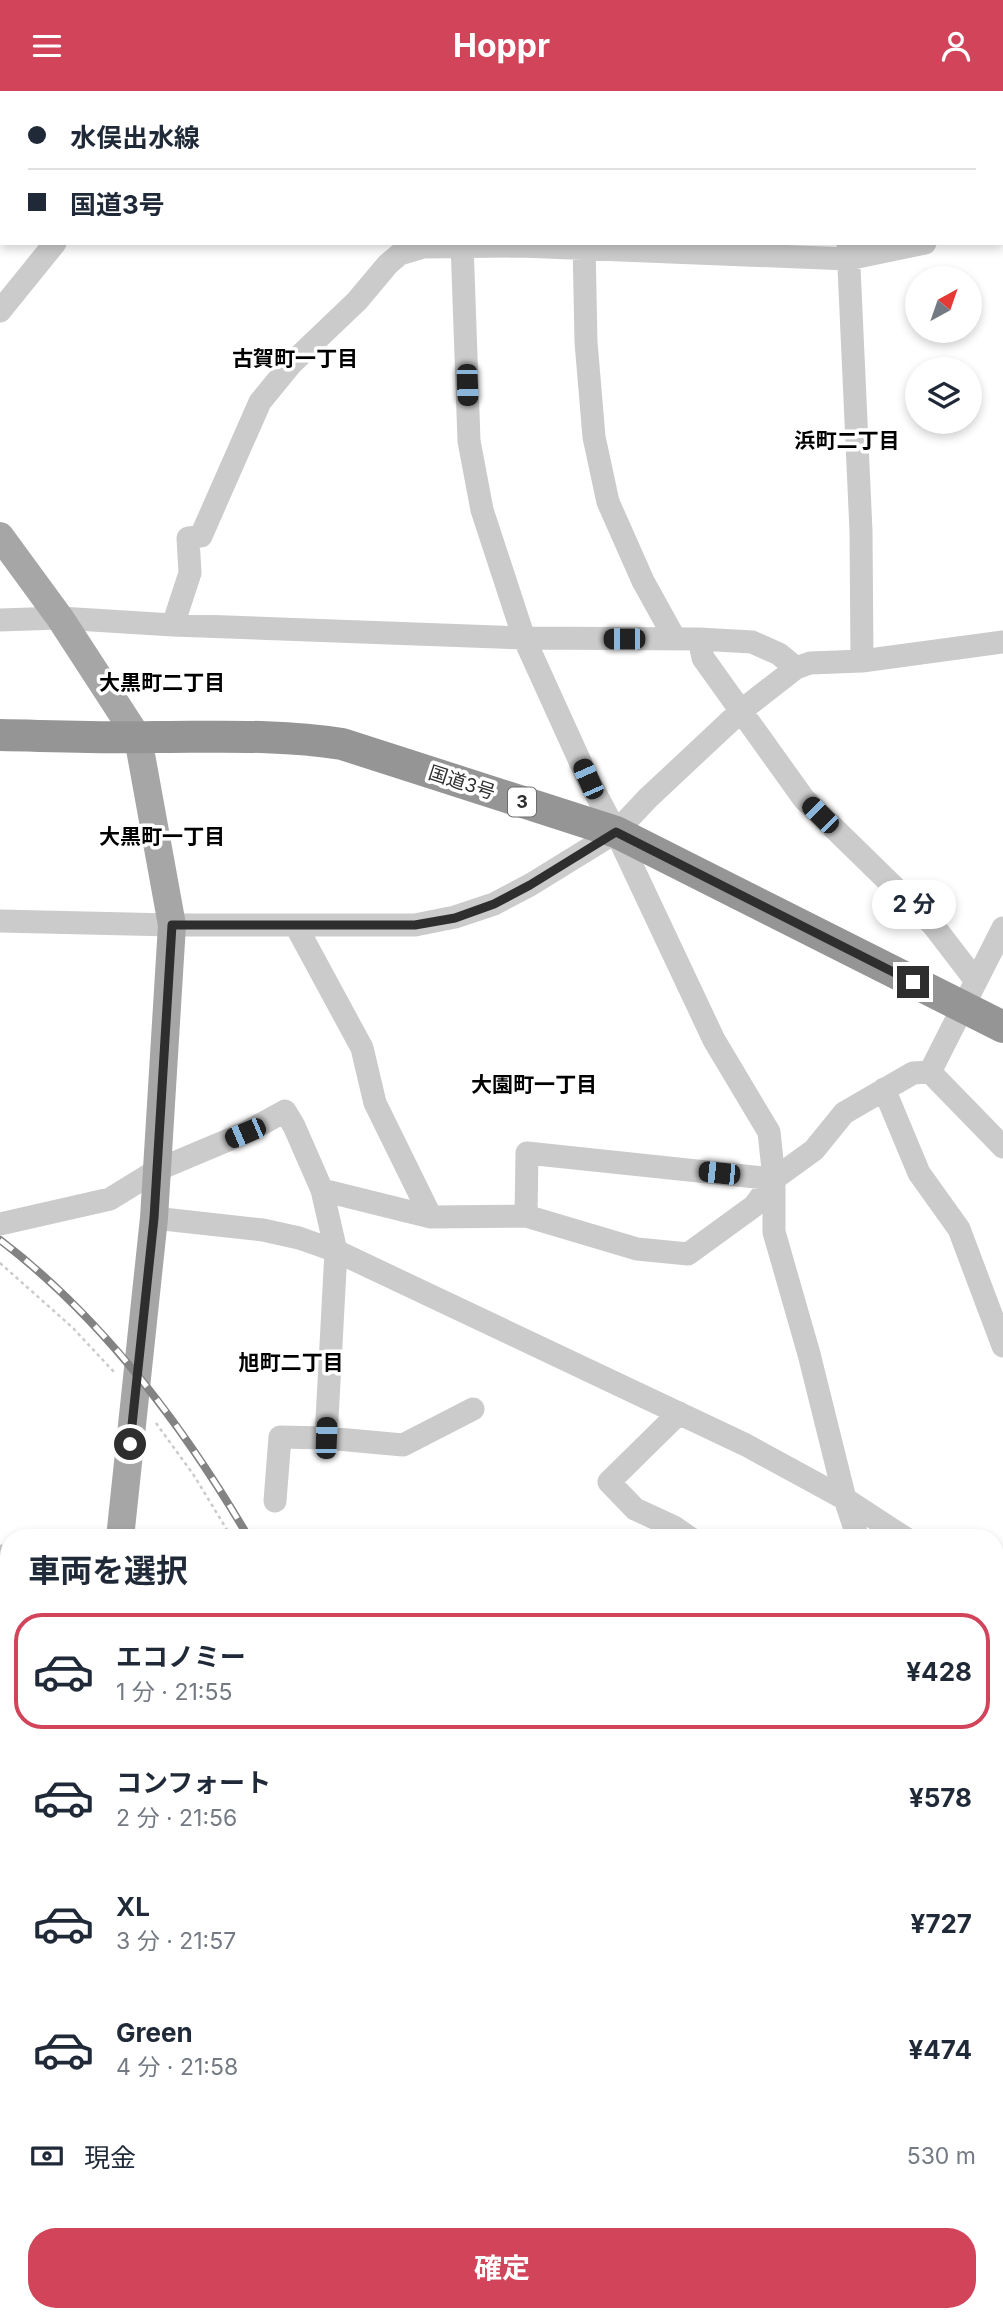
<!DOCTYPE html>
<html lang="ja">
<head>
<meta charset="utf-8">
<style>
  body { margin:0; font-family:Inter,"Noto Sans JP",sans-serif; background:#f2f2f3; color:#1f2937; height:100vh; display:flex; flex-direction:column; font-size:26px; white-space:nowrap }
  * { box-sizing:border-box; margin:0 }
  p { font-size:23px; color:#747a83 }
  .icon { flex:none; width:38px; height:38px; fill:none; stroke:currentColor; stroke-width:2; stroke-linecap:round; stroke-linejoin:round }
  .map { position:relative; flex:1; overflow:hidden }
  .sheet { position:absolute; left:0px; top:1438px; width:1004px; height:793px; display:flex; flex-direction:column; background:#fff; border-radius:28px 28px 0 0; box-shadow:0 4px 10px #0003 }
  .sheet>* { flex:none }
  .banner { position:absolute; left:0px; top:0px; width:1004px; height:154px; box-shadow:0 4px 10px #0003; display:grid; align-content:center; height:154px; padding:0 28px; background:#fff }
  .needle { width:46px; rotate:40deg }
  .tools { position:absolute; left:905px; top:175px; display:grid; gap:14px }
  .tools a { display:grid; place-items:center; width:77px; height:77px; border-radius:50%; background:#fff; box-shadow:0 4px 10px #0003; font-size:35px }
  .end { position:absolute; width:32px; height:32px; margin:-16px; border:9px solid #2e2e2e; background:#fff; box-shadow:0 0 0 4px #fff }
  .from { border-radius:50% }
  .bubble { position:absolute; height:49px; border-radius:24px; background:#fff; box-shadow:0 4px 10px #0003; font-size:23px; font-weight:700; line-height:49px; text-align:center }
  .car { position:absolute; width:21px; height:42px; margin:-21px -10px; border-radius:9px; box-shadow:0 0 5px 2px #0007; background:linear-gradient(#222 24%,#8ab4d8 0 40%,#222 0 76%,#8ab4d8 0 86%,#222 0) }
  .banner b { display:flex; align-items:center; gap:24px; height:66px; font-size:26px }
  .banner b+b { border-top:2px solid #e0e1e3 }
  .banner i { width:18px; height:18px; background:#1f2937 }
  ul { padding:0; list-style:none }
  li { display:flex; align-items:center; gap:21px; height:116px; margin:0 14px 10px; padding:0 14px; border:4px solid transparent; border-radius:28px }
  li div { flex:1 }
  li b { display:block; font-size:26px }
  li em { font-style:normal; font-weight:700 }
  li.on { border-color:#d1445a }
  li>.icon { width:63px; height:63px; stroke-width:1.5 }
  h2 { padding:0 28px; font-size:32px; line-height:84px }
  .pay { display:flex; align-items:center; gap:18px; height:77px; padding:0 28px; font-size:26px }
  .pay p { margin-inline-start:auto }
  .button { display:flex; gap:14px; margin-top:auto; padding:14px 28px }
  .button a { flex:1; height:80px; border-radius:28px; background:#d1445a; color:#fff; font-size:28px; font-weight:700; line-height:80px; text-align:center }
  header { display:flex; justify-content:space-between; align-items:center; height:91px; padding:0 28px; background:#d1445a; color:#fff; font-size:32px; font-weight:700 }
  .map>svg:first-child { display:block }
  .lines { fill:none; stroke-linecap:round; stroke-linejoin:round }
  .river { stroke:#ccdfe8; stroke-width:30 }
  .path { stroke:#cbcbcb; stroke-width:2.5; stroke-dasharray:3.5 3.5; stroke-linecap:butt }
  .minor { stroke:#cbcbcb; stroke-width:23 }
  .major { stroke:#a6a6a6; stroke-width:28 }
  .highway { stroke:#959595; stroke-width:32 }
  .rail-casing { stroke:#838383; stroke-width:8 }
  .rail { stroke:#fff; stroke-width:5; stroke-dasharray:16; stroke-linecap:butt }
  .route { stroke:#2e2e2e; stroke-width:9 }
  .labels { text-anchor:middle; stroke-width:7; stroke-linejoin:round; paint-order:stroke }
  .shield { fill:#fff; stroke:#6d6d6d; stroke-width:2 }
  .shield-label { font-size:18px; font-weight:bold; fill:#2e2e2e }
  .street-label { font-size:19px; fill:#2e2e2e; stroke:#fff }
  .neighbourhood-label { font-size:21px; font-weight:bold; fill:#000; stroke:#fff }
</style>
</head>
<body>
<header><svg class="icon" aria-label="menu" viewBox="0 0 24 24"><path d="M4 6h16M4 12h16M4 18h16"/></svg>Hoppr<svg class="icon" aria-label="person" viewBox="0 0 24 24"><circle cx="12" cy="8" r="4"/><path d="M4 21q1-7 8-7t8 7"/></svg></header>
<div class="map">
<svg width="1003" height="2231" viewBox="0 0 1003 2231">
  <rect width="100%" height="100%" fill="#fff"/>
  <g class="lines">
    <path class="river" d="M996 2162 1003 2159
      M833 2231 850 2222"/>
    <path class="path" d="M0 1172 73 1237 114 1281
      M156 1332 193 1383 232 1447"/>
    <path class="minor" d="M143 0 144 2
      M838 0V2
      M338 2 340 0
      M454 2V0
      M540 2V0
      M609 2V0
      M682 2 782 0
      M462 152 469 350 482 419 524 547 588 688 616 741 714 949 769 1041 774 1088V1141L809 1263 845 1408 858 1447
      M584 152 586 251 594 346 608 411 643 490 675 548
      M848 154 861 440 862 570
      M0 220 55 152
      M0 529 60 527 173 534 524 547 699 548 752 551 779 563 796 577
      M173 534 190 482 188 447 201 445 260 311 291 273 357 210 388 173 400 163 423 156 521 155 848 168 925 152
      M699 548 703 567 804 708 933 834 976 890
      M0 830 172 834H415L455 826 494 813 530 794 616 741 648 707 742 619 796 577 810 572 862 570 1003 551
      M296 835 362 957 375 1012 431 1126
      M930 981 1003 837
      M884 998 919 1082 959 1138 1003 1255
      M526 1125 637 1158 688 1163 754 1115 774 1088 814 1059 844 1022 913 982 930 981 1003 1056
      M154 1127 263 1139 299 1147 336 1160 746 1354 845 1408 905 1447
      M0 1133 110 1108 157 1079 245 1042 285 1020 294 1035 322 1099
      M679 1322 609 1391 635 1418 674 1436 690 1447
      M326 1347 403 1354 473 1318
      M275 1410 280 1346 326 1347 336 1160 322 1099 431 1126 526 1125 527 1062 774 1088
      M0 1465 9 1480
      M996 1505 1003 1510
      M0 1654 9 1655
      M996 1805 1003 1797
      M996 2067 1003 2061
      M201 2231 205 2222
      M669 2231 687 2222"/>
    <path class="major" d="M0 445 60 527 138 647 172 834 154 1127 120 1447
      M32 2231 34 2222"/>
    <path class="highway" d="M0 644C52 645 103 647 155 646 218 646 280 643 342 653L616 741 1003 936"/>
    <defs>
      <path id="rail" d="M0 1149C104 1228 184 1336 249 1447
        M685 2222 690 2231"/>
    </defs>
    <use href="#rail" class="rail-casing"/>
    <use href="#rail" class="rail"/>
  </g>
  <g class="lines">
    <path class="route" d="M130 1353 154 1127 172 834H415L455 827 494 813 530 794 616 741 913 891"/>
  </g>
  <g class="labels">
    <rect class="shield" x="508" y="696.5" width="28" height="29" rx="5"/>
    <g class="shield-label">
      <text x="522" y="717">3</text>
    </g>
    <g class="street-label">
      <text transform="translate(462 691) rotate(18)" y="7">国道3号</text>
    </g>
    <g class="neighbourhood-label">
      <text x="295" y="275">古賀町一丁目</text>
      <text x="847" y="357">浜町二丁目</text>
      <text x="162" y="599">大黒町二丁目</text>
      <text x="162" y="753">大黒町一丁目</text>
      <text x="534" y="1001">大園町一丁目</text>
      <text x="291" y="1279">旭町二丁目</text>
    </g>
  </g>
</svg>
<div class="tools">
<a><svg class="needle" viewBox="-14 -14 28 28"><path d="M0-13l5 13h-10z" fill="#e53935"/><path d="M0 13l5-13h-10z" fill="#747a83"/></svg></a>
<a><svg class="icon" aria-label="layers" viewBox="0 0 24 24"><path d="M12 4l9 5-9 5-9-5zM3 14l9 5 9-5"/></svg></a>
</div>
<i class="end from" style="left:130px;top:1353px"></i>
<i class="end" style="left:913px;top:891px"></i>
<div class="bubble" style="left:872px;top:789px;width:84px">2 分</div>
<i class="car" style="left:467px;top:294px;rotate:178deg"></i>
<i class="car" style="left:624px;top:548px;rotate:270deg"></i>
<i class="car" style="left:588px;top:688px;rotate:336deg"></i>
<i class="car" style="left:820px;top:724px;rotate:315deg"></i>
<i class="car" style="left:245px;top:1042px;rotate:247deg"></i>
<i class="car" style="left:719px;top:1082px;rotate:276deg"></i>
<i class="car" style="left:326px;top:1347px;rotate:2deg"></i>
<div class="banner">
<b><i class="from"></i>水俣出水線</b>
<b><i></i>国道3号</b>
</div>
<section class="sheet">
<h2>車両を選択</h2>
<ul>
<li class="on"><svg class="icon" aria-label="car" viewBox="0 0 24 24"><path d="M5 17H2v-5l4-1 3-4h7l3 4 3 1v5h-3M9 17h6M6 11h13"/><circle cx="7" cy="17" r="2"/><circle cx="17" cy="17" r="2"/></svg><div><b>エコノミー</b><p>1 分 · 21:55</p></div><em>¥428</em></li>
<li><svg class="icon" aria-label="car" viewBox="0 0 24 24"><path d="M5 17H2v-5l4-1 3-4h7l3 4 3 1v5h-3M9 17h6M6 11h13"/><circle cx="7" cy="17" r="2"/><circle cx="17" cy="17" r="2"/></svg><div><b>コンフォート</b><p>2 分 · 21:56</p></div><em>¥578</em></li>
<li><svg class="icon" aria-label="car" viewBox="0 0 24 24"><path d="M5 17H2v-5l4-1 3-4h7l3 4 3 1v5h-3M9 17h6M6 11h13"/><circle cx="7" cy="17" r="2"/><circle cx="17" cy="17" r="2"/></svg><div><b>XL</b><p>3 分 · 21:57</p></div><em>¥727</em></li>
<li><svg class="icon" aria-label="car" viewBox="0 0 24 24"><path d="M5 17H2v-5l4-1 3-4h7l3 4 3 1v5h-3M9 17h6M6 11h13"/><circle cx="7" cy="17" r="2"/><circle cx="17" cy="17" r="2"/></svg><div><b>Green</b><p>4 分 · 21:58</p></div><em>¥474</em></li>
</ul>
<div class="pay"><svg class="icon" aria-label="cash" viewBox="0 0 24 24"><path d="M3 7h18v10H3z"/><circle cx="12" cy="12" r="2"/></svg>現金<p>530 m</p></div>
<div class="button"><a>確定</a></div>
</section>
</div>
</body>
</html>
